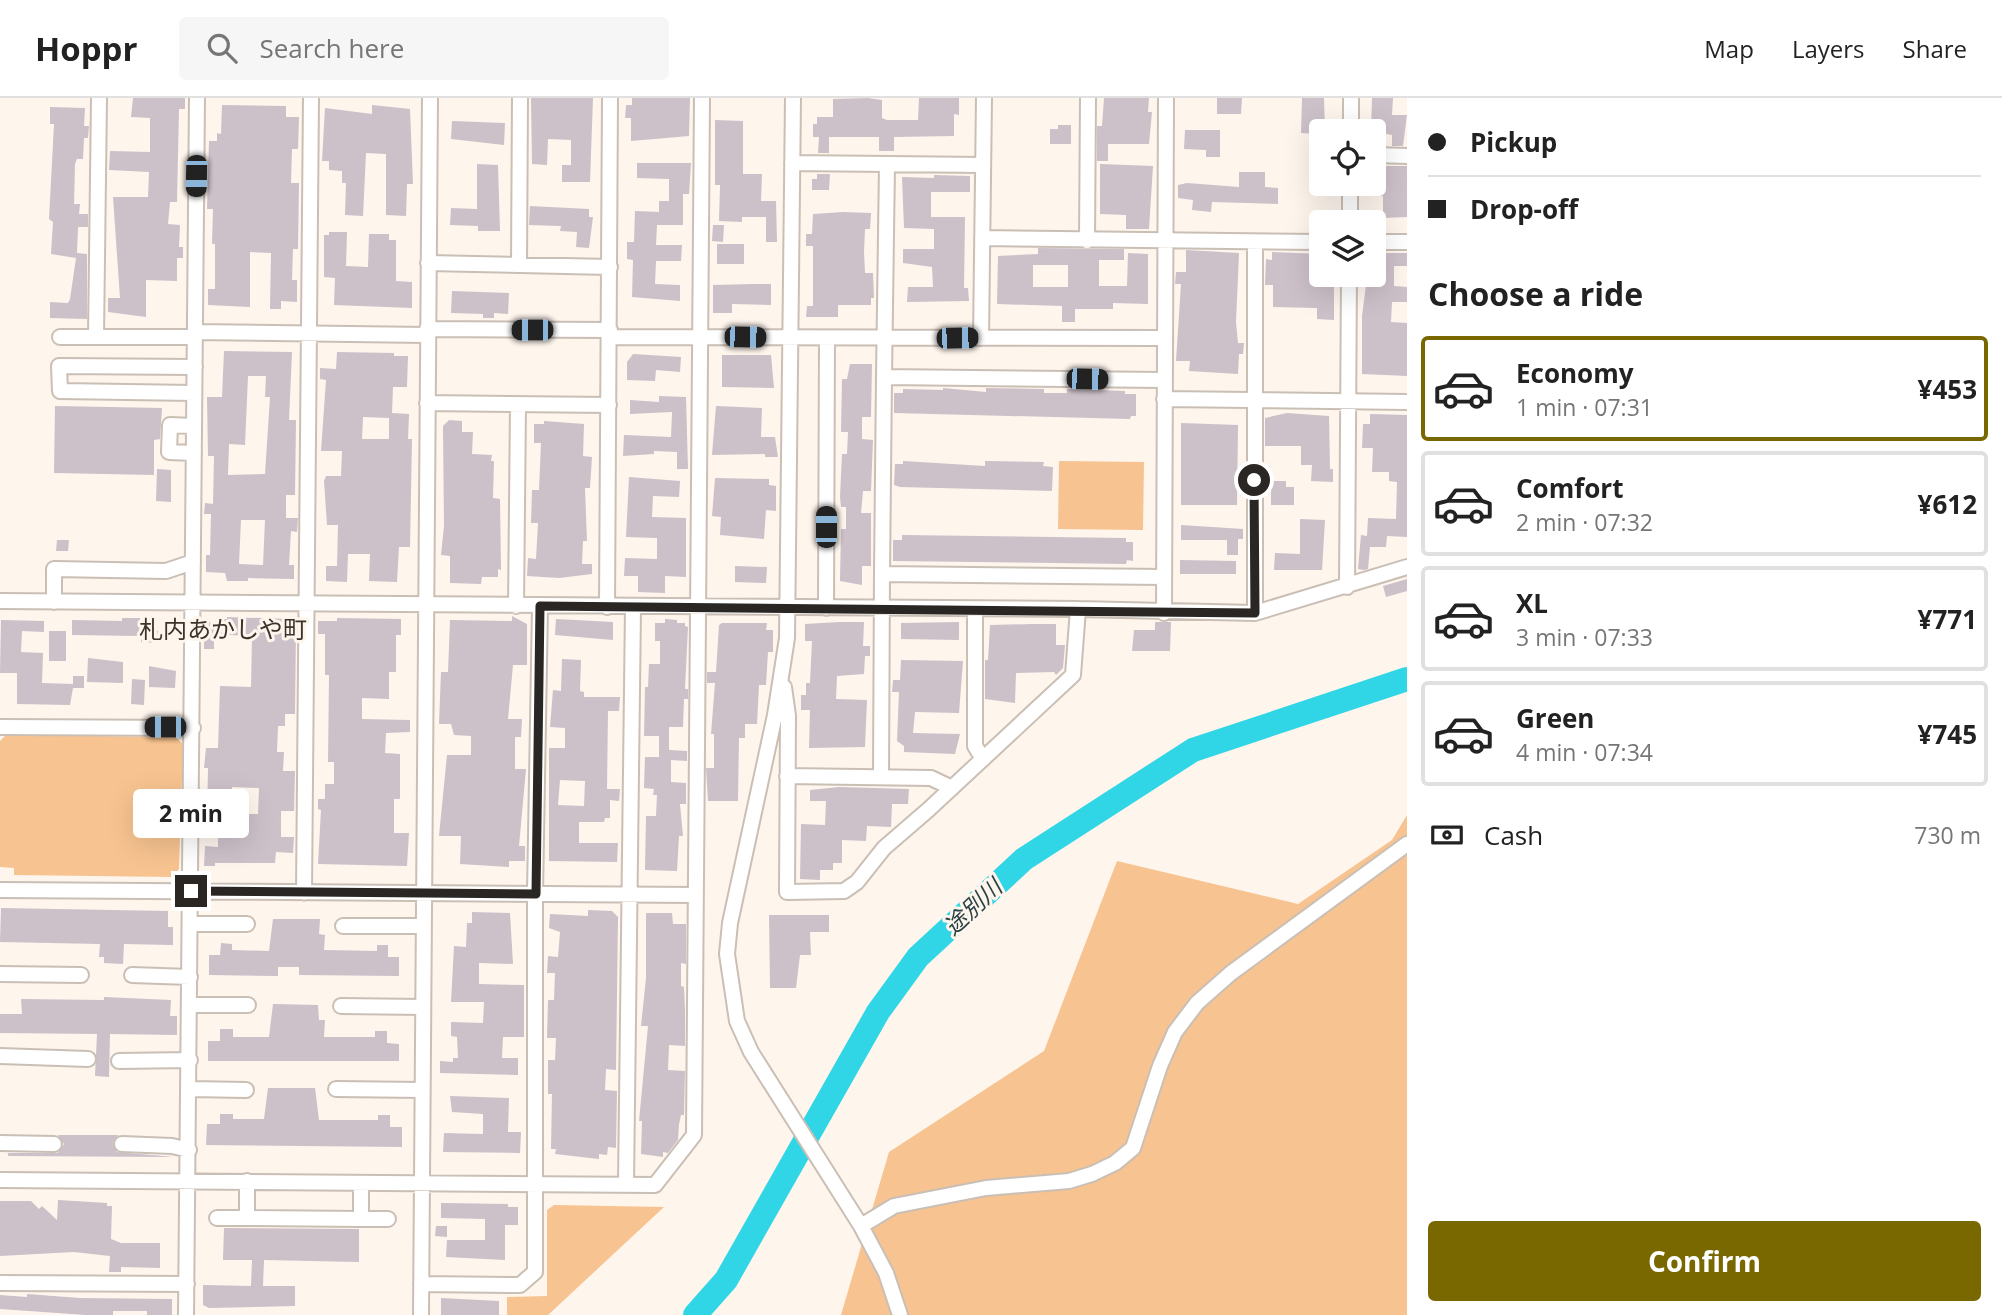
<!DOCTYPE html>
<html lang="en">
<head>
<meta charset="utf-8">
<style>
  body { margin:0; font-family:"Open Sans","Noto Sans JP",sans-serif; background:#f6f6f6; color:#222; height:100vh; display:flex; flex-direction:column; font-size:26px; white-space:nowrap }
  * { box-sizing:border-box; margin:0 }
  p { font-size:23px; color:#767676 }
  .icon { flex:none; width:38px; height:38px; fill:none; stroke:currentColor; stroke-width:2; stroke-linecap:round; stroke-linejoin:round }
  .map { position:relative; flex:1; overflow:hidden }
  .panel { display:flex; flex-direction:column; background:#fff; width:595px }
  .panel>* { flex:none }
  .guide { display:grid; align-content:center; height:154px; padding:0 21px; background:#fff }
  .tools { position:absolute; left:1309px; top:21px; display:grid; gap:14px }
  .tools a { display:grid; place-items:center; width:77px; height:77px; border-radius:7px; background:#fff; box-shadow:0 7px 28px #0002; font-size:35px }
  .end { position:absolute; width:32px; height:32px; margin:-16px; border:9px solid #2a2623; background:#fff; box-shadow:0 0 0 4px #fff }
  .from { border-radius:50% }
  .bubble { position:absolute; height:49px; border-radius:7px; background:#fff; box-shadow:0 7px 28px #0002; font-size:23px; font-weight:700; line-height:49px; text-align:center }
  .car { position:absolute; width:21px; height:42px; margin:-21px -10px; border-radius:9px; box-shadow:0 0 5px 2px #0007; background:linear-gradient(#222 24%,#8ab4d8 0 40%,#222 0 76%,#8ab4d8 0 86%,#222 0) }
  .guide b { display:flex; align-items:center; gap:24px; height:66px; font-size:26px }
  .guide b+b { border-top:2px solid #e0e0e0 }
  .guide i { width:18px; height:18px; background:#222 }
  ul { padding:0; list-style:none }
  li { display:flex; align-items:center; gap:21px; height:105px; margin:0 14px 10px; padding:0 7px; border:4px solid #e0e0e0; border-radius:7px }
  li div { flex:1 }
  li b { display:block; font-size:26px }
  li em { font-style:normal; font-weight:700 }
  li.active { border-color:#796800 }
  li>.icon { width:63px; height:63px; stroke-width:1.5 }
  h2 { padding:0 21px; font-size:32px; line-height:84px }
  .pay { display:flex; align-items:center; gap:18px; height:77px; padding:0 21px; font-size:26px }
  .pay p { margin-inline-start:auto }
  .action { display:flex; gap:14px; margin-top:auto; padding:14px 21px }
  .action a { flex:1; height:80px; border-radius:7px; background:#796800; color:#fff; font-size:28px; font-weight:700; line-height:80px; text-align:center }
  header { display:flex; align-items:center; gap:42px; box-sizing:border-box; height:98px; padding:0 35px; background:#fff; border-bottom:2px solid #e0e0e0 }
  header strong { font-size:33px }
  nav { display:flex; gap:38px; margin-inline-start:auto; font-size:24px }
  .search { width:490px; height:63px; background:#f6f6f6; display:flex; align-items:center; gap:18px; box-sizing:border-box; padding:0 24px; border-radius:7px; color:#767676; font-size:26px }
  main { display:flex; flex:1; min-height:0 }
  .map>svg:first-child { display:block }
  .green { fill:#f7c390 }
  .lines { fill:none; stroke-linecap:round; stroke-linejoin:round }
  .river { stroke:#31d6e6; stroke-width:24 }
  .building { fill:#ccc0c9; fill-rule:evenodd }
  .minor-casing { stroke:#cabfb5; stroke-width:18 }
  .minor { stroke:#fff; stroke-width:14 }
  .route { stroke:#2a2623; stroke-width:9 }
  .labels { text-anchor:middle; stroke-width:6; stroke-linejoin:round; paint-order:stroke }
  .water-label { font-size:23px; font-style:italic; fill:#284245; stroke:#fef5ed }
  .quarter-label { font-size:24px; fill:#3c342c; stroke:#fef5ed }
</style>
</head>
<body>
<header>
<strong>Hoppr</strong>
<div class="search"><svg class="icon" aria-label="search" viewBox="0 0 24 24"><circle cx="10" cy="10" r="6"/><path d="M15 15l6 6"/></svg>Search here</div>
<nav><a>Map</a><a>Layers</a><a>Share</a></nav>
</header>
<main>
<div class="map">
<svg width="1407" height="1217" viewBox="0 0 1407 1217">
  <rect width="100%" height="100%" fill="#fef5ed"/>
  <path class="green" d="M1059 363 1144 364 1143 432 1058 431Z
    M6 637 175 639 183 646 179 771 173 779 14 777V770L0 769V643Z
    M1407 717V1217H841L889 1054 1044 953 1117 763 1298 806 1392 742Z
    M554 1107 664 1109 548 1217H507V1199L547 1198V1112Z"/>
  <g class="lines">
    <path class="river" d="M695 1217 726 1182 878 914 918 859 1024 761 1193 652 1407 581"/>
  </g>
  <path class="building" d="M133 0H185V11H179L177 104H170L168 126 180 127 179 149H183V160H177V183L146 182V219L108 214V200H120L113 99H148L149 74 109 72 110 53 150 54V20L131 19Z
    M531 0H593L590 84H562V67H571V42L548 41 547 67 532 66Z
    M632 0H690L689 38 631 43V20H625L626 7H632Z
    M868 0 882 2V20L887 22H918L919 0H959V17L954 16V38L894 39V53H879V39H829V55H818L819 39H813V26H817V19H833V1Z
    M1104 0H1149L1148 14H1152L1149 46H1108V63H1097V28H1102Z
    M1217 0H1242L1241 16H1217Z
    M1302 0H1324L1325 33 1321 36 1301 35Z
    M1372 0H1393L1392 17H1407L1403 48H1392V37L1371 33Z
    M222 7 286 8V19H299L298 51H292L291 85H299L298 151H293L292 182H297V204L281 203V211H270L271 155 250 154V209L208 207V191H215V146H212L213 111H207L209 43H217V35L221 36Z
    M372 7 410 11 413 86H407L406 118 386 117V56L366 55 363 118 345 117 346 85H342V73L329 72V63H322L325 10 372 16Z
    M50 9 85 10 84 28H89L88 40H84L83 61H77L75 66 74 106H80L79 116H88V129H78L77 155 87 156V221L50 220V204L68 205 70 201 76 160 51 156 53 124 49 121 54 26H50Z
    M715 22 743 23V76H762L761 103H776L777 144H766V119H742V124L719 123 720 87H715Z
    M452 23 505 25 504 47 451 41Z
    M1058 27H1071V46H1050V31H1058Z
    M1185 32H1220V59H1206V52L1184 51Z
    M637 65H691L689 96H683V127H657L656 147H682L681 163H656L655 186 680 187V203L632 199 633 162 627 161V144H634L635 113 659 114V103H669V81L637 80Z
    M477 66 498 67 500 133H478V128L450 127 451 110 477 111Z
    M1100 66 1153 68 1149 131H1126V117L1100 116Z
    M1374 68H1407V119L1383 120V98H1374Z
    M1239 74H1265V89L1278 90V106L1212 104 1211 114 1192 112 1193 102 1178 100V87L1187 85 1239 89Z
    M817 76H830L829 92H812V81H817Z
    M934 77 970 78V94H931V119H965L964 190H968L969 203 907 204 908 189H933L932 169 903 165V151H934V131L904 130 902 79 934 80Z
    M530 108 589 111V119H593L589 150 576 149 577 134 560 133 561 128 529 127Z
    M843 114 871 115 870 131H865L864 154 865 175H873L874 200H871V207H838V219H806L807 208H813V148H806V136H812L813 116Z
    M713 127H724L723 144 712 143Z
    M329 134H347L346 168 368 169 369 136H389V142H396V183L412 184V210L334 207 335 180 324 179V137H329Z
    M717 146H744V166H717Z
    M1038 150 1124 151V162H1099V188H1127L1128 155 1148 156V206L1113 205V211H1075V224H1062V208L997 206 998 158 1038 156ZM1033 167H1068V189H1033Z
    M1186 152 1239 155 1236 224 1238 245H1244L1243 256H1239L1238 276 1189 273 1190 263H1176L1181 186H1175L1176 174H1186Z
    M1272 154 1321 156V181H1334V222L1317 221V210L1273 209V187H1265L1266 161 1272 162Z
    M1374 155H1407V168H1394V188L1407 189V204H1392L1391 224 1407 225V278L1362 276V218L1366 187H1362L1363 177H1374Z
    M752 186H771V207L732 206V215H713V187Z
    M452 193 509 195 508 216 494 215V220H483V216L451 215Z
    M224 253 292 254 289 322H296L295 397H286V420H298L297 434 291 433 289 467H294V481L248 480V483H227L225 475 206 474V457H210L211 416H204L205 405 213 406 214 358H208L207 299H222ZM248 278H266L265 299H270L265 376 228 377 229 346 245 347ZM241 422H265L263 467 239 466Z
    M337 254 394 255V258H408L407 289H393L392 315 409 316 408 341H412L410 449H399L397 484 369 483 370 456H348L347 484 326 483V468H337L338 427H327L324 383 326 378H341L342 353H321L326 282 320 281V270L336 271ZM363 319 389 320V341H362Z
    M633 256 681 259 680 274 656 272 655 283 627 282V264Z
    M722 257H771L774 290 722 289Z
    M850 266H872L871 319H862V341L873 342 871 393H863L861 415H871V468H862V487L840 483 841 431H846V409H841L840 399 842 356H847L848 334H841L842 281H847Z
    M943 290 986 294V290L1044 291V295H1067V291L1125 293V296H1136V318H1131L1130 321 894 315V295H903V291L943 292Z
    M659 298 686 299 688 371H677V354L654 353V356L623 358 624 337 671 339 672 314 630 316V302L659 304Z
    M55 308 162 310 160 341 154 342V377L54 375Z
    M716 308 762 310 761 339H775L778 359H765V356L712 357Z
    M1287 315 1329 318 1330 371H1333V384L1311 383 1312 367H1301V348H1265V320Z
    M1370 316 1407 317V439L1387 438 1386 449H1370L1368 471 1364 472 1358 471 1361 437 1367 438 1368 420 1396 421 1397 384 1389 383V374H1372L1373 350H1362L1363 326H1370Z
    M449 322 462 323V334H473L472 356 492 357 491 363H494L493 400 500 401 501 472 498 471V479H482L481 486 450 485V458L441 457 444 428 443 328Z
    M544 323 584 326 583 358 592 359 590 390H585L587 443H583L582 466H592V476L559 480 527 478 528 460 536 461 538 425H531L532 392H539L541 345H534V326H544Z
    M1181 325 1238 327 1237 407H1181Z
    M903 363 985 368V363L1044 364 1043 368 1053 369 1052 393 900 389 894 387 895 366H903Z
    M157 371 171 372V404L156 403Z
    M629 379 680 383 679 399 653 398 652 419 686 420V479L665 478V495L638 494V478H624L625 460 657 461V440L626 439Z
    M715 380 769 381V387L776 388V413L766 412 764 441 720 437 721 419 712 418Z
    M1271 383H1286V389H1294V407H1271Z
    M1300 421 1325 422 1322 472H1274L1275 455 1300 456Z
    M1181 427 1243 431V441H1238V457H1227V442H1181Z
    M902 437 1126 440V444H1133V463L1127 462 1126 466 893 463V442H902Z
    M57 442H69L68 453H56Z
    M1180 462 1236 463V476H1180Z
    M735 468 767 469 766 485 735 484Z
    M1407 481V493L1386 499 1383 488Z
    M512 518 527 526V567H513L508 621H522L521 639H515V671H526L519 748H525V763H509V769L460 766 461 738H439L447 657H471V638L454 637 451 626H439L441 574H448L450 522 512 523Z
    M227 519 291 521 296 528 295 616H285V628H278L277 654H284L283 673H295L294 713H281V739H294L293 755 276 754 275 765H215V768H204L205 748 218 749V720L207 719 208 670H204L206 650H218L220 588 251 589 252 538 205 536 206 524H217V521H227ZM232 689 259 690 258 716H231Z
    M122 520H140L139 538 72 537V522L122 523Z
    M337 520 401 521V537H396V574H389V601L362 600V621L410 622V634L386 635 385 655 400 656V701H394V735H409L407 768 318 766 321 712 318 711V701H325V686H334V664H328L329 577H325V536H318V523H337Z
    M556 521 613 524V542L555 537Z
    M665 521 677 522V525H685V528L688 529 685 591H688V601H684L683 629H669V652L687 653V663L671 662V684L686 685V706H680L683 738H679L677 773 645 772 646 718H656L657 697H653L654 691 644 690 645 659H659V638H644L645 589H648L649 566H660V543H655V525H665Z
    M1 522 44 523V534L22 533 21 554 43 555 42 585 73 586V578H84V590H73L70 607 17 606V575H0Z
    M840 524H864L863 548H870V558H865L864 576 837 578 836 601 867 602 865 649 809 650 810 612H801V597H806V585H810L812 543H805V526Z
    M959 524V542L901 541V525Z
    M1155 524H1171L1170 553H1132L1134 532H1155Z
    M722 525H767L766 532H773V554H768L766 587H759L757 626H745V640H739L738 703H708L706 670H714V636H711L715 585H707V574H716L719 527Z
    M1032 526H1056V547H1065L1063 570 1056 577 1054 574 1016 575 1015 605 985 601V562H988L990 527Z
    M142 532 158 533 157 545 141 544Z
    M49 533H66V563H49Z
    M204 537H214V551H204Z
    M88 560 123 564V585L87 584Z
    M562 561 581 562 580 593 584 594V599H620L619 613H608L607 691H620L619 703 610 702V720H605L604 724H579V745H618L617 764 549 763V650H565V630L550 629 553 592 561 593ZM560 682 585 683 584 708 558 707Z
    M901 562 963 563 959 615 915 614 913 635 960 636 955 656 904 654V648L897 643 899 594H892L893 582H900Z
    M149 568 176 573 175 590 149 589Z
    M132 581 145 582 144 607 131 606Z
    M839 689 909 691 908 706H892L891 729 867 728 866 743 842 742V765H833V772H820V782L800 781 801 726 825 727 826 703H810V692Z
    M1 810 168 813V829H173V847L124 846 123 866 104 865V859H99L100 846 0 844Z
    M588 812 612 813 618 819 616 972 606 971 605 992 617 993 616 1050 608 1049 607 1057 599 1056V1061L555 1056 556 1051H551L552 996H548V962H555L556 940H547L548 902H554L555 875H547L548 858 558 859 560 834 549 830 550 816 588 818Z
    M472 814 510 815 513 866 479 865V886L524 887V939H503L502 960H518V977L440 975V963L453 964V960H458L457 939 451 938V924L483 925 484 904H451L454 848 466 849 467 825H472Z
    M646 815H672L673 826H686V866L681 865V888L684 889 685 912V948L669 947 668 972 685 973 684 1017H681L679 1026 678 1042 668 1055 663 1054V1059L641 1056 642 1023H639L648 928H641L646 880Z
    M769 817H829V834H810L811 857H800L796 890H770Z
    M273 821H320L319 836 325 837 324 852 377 853V847H388V859H399V878L299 877V869H278V878L209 877V857H220L221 845 232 846V852L269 853Z
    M104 899 171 902 170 918H177V937L110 936 109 979 95 978 97 936 0 935V916H22L21 901 104 902Z
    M273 906 318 907 319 922H325L324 939H375V933H387V945L399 946V963H208V943H220V931H233V939H269Z
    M268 990H315L319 1022H378V1017H390V1029H402V1049L206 1047 207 1026H220V1016H233V1021H264Z
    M450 998 509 1000 508 1034H521L520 1055 443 1054 444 1035 483 1036V1016L452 1014Z
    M58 1037H118L113 1045 117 1054 174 1059 8 1058V1055H58L64 1046Z
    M58 1102 107 1105V1108H112L111 1141 121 1145H160V1170L121 1169V1174H109L110 1158 74 1154 0 1158V1103H31L39 1111 42 1108 57 1122Z
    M441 1105 508 1106V1109H518V1127H505V1162L446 1159 447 1142H485V1121L441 1120Z
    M436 1128H447V1139L435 1138Z
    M224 1130 359 1131V1164L264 1162 263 1188H295V1208L209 1210 203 1207V1187L251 1188 252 1162H223Z
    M27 1196 80 1200 172 1201V1217H147V1213H113V1217H86L0 1211V1197L27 1199Z
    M441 1200 499 1203V1217H441Z"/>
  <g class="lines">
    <defs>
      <path id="minor" d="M793 0 787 540 775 617 730 825 727 856 737 923 751 954 861 1128 886 1175 900 1217
        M1351 33V0
        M1374 57 1407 58
        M792 65 983 67
        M887 66 884 279 1164 282
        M1350 124V86
        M982 140 1321 144
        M1087 143 1088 0
        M1374 144H1407
        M428 165 610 169
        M519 167 520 0
        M427 231 610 232
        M195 234 427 237
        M60 239H195
        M96 239 99 0
        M610 239 1164 240
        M981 240 984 0
        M194 295 60 293 59 268 195 269
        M1164 301 1407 304
        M427 305 609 307
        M194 355 169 354 170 327 194 328
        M882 476 884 279
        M1347 489 1349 177
        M0 503 1078 511 1255 515 1407 469
        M54 504V471L166 473 193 464
        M516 508 518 306
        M607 509 610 0
        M826 510 827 240
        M975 511V648L983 661
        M1164 515 1166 0
        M1255 515V144
        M784 589 788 618 787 794 844 793 857 784 884 750 928 712 1073 577 1078 511
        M0 629 193 630
        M787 678 931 680 952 690
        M881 678 882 476 1164 479
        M0 792 695 797
        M304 795 311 0
        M190 826H247
        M343 828H423
        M0 876 81 877
        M132 877 190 879
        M190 907H248
        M341 908 423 909
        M0 958 88 961
        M119 963 190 962
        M190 991 246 992
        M336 991 422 992
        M0 1045 54 1046
        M122 1046 172 1048 189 1052
        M0 1082 655 1087 694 1037 702 0
        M247 1083V1120L361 1121V1085
        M626 1086 633 509
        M217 1120H247
        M361 1121H388
        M861 1128 894 1108 986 1090 1069 1083 1092 1076 1115 1065 1133 1050 1160 968 1175 934 1197 905 1231 875 1407 746
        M0 1185 187 1186
        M421 1186 520 1187 535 1174V796L540 508
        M186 1217 197 0
        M421 1217 430 0"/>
    </defs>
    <use href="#minor" class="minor-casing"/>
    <use href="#minor" class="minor"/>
  </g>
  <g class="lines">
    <path class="route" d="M191 793 536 796 540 508 1255 515 1254 382"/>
  </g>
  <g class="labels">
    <g class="water-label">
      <text transform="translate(973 809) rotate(-43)" y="8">途別川</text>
    </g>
    <g class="quarter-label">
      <text x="223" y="540">札内あかしや町</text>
    </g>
  </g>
</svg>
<div class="tools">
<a><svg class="icon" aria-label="locate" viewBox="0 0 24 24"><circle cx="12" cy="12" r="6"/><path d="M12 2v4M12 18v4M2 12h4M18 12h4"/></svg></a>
<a><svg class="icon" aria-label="layers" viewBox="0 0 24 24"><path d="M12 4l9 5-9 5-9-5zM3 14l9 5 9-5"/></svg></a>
</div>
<i class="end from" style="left:1254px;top:382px"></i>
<i class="end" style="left:191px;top:793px"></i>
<div class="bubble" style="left:133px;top:691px;width:116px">2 min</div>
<i class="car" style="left:196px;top:78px;rotate:181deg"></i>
<i class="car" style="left:532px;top:232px;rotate:270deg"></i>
<i class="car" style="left:745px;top:239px;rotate:91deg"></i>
<i class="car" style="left:957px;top:240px;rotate:89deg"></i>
<i class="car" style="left:1087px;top:281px;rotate:91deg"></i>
<i class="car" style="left:826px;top:429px;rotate:0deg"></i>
<i class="car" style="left:165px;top:629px;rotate:270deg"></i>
</div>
<section class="panel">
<div class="guide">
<b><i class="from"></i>Pickup</b>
<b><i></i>Drop-off</b>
</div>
<h2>Choose a ride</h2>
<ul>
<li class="active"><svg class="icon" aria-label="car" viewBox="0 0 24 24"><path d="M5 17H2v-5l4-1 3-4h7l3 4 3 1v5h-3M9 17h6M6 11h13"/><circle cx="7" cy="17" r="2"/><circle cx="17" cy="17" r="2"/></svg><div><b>Economy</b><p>1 min · 07:31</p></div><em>¥453</em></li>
<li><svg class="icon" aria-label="car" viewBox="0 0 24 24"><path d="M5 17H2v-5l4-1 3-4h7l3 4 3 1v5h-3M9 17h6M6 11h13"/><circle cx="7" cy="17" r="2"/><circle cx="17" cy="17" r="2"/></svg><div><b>Comfort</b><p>2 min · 07:32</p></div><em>¥612</em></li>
<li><svg class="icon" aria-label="car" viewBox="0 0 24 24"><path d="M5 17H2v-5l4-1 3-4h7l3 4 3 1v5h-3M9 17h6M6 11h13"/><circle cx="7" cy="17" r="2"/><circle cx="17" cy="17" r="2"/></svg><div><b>XL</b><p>3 min · 07:33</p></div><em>¥771</em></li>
<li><svg class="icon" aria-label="car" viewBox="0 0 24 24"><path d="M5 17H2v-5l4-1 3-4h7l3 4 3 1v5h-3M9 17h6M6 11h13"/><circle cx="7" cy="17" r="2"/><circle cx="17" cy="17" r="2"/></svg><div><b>Green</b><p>4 min · 07:34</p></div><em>¥745</em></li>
</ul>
<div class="pay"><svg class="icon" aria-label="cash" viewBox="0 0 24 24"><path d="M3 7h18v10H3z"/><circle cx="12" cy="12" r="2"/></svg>Cash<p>730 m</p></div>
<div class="action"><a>Confirm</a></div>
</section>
</main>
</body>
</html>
